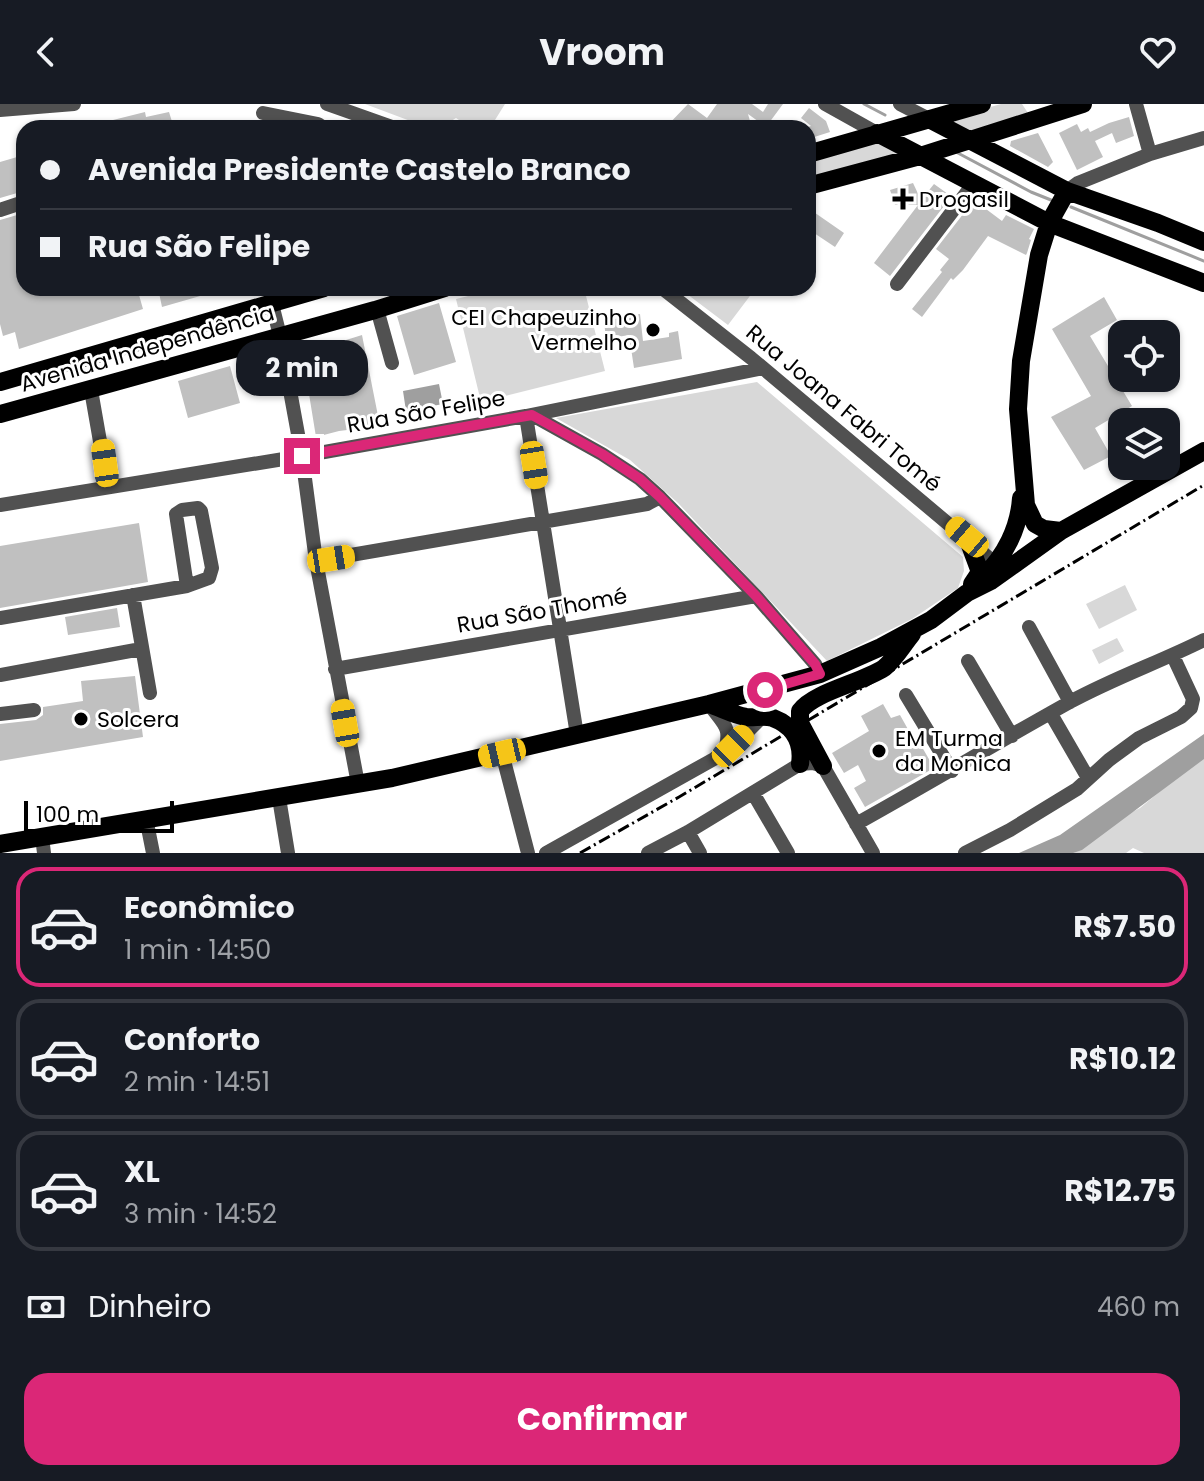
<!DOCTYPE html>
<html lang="pt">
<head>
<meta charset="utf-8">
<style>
  body { margin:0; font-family:Poppins,sans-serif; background:#20242c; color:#f1f3f6; height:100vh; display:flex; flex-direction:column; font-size:30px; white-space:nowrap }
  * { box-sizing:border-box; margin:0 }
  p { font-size:26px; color:#9ea1a6 }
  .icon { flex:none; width:44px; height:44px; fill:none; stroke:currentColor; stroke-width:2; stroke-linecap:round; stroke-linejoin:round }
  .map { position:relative; height:749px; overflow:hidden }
  .details { display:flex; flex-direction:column; background:#171b24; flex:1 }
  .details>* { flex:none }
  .top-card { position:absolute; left:16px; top:16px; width:800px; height:176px; border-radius:24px; box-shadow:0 2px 6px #0004; display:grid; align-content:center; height:176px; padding:0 24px; background:#171b24 }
  .buttons { position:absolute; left:1108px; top:216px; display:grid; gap:16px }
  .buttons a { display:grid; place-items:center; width:72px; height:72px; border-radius:16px; background:#171b24; box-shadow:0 2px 6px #0004; font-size:40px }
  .scale { position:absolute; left:24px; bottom:20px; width:150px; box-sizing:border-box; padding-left:8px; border:4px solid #000; border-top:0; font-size:22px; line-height:28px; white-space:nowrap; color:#000; -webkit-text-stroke:6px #fff; paint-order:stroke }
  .end { position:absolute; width:36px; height:36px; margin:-18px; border:10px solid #db2777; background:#fff; box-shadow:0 0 0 4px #fff }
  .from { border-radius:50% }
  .bubble { position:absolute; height:56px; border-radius:24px; background:#171b24; box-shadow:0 2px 6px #0004; font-size:26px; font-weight:700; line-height:56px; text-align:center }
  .car { position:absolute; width:24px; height:48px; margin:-24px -12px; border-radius:10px; box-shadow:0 0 6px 2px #0007; background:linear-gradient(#f5c518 24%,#345 0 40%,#f5c518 0 76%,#345 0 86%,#f5c518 0) }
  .top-card b { display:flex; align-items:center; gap:28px; height:76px; font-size:30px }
  .top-card b+b { border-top:2px solid #363941 }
  .top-card i { width:20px; height:20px; background:#f1f3f6 }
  ul { padding:14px 0 0; list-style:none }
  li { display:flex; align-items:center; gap:24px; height:120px; margin:0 16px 12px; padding:0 8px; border:4px solid #363941; border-radius:24px }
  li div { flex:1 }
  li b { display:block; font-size:30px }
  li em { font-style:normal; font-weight:700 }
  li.on { border-color:#db2777 }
  li>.icon { width:72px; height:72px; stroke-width:1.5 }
  .pay { display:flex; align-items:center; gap:20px; height:88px; padding:0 24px; font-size:30px }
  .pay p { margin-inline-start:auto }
  .button { display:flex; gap:16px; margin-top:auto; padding:16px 24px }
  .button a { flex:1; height:92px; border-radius:24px; background:#db2777; color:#fff; font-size:32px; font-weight:700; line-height:92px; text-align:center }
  header { display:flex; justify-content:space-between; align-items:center; height:104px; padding:0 24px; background:#171b24; font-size:36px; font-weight:700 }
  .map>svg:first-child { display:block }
  .green { fill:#d8d8d8 }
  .water { fill:#9f9f9f }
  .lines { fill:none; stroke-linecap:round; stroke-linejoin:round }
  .stream { stroke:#9f9f9f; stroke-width:3 }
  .building { fill:#c0c0c0 }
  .minor { stroke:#515151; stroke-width:14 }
  .major { stroke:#000; stroke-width:18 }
  .rail { stroke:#000; stroke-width:3; stroke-dasharray:12 4 2 4; stroke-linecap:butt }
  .route { stroke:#db2777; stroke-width:10 }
  .poi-dot { fill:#000; stroke:#fff; stroke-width:3 }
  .labels { text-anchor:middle; stroke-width:6; stroke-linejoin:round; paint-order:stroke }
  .poi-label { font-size:22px; fill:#000; stroke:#fff; text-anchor:start }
  .street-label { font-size:22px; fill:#000; stroke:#fff }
</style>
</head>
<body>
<header><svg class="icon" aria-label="back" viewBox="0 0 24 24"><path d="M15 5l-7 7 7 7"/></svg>Vroom<svg class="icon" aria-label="heart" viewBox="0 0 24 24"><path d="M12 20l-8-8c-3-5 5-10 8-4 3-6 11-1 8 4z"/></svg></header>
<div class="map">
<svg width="1204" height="749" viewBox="0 0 1204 749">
  <rect width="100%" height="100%" fill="#fff"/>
  <path class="green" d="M365 0H505L490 24H471L456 14 440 24H429Z
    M1001 0H1022L1028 9 973 29 951 18 952 14Z
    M870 37 896 43 897 50 808 77V54Z
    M501 184H584L605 267 481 298 456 195Z
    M679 184H756L728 221Z
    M757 278 963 453 964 467 958 484 912 515 827 557 678 399 630 356 556 314Z
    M1125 481 1137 506 1099 525 1086 500Z
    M1117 534 1124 547 1099 560 1092 546Z
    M1204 651V749H1144L1133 744 1126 749H1073V738L1140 704Z"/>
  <path class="water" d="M439 280 443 300 406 307 403 287Z
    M1204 630V655L1082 746 1073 749H1019L1060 731Z"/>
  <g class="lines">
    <path class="stream" d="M864 0 885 11
      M956 48 1031 88 1051 96
      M1071 103 1204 157"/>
  </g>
  <path class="building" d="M688 0 707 14 717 0H752L763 8 768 0H783L766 23 748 10 752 24H665Z
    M809 4 826 17 830 28 808 35V23L811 22 801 14Z
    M145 8 146 13 169 8 174 24H93V21Z
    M1129 13 1134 32 1116 39 1112 29 1095 37 1103 53 1077 66 1059 29 1077 20 1081 28 1088 24 1090 28 1109 19Z
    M1038 29 1053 58 1048 63 1010 42 1011 37Z
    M24 51V87L0 94V58Z
    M913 79 921 96 934 80 948 90 941 100 944 102 890 172 874 159 918 101H895L890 86Z
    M974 96 1002 117 1006 111 1034 125 1029 135 1031 136 1027 149 1026 151 988 132 963 166 953 176 951 174 922 213 912 205 942 168 940 166 949 155 936 145Z
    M808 104 844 129 835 143 808 125Z
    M24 109V184H137L143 205 19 245 15 228 3 232 0 220V116Z
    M158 184H220L221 186 162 203Z
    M1104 193 1117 216 1090 232 1132 302 1095 324 1111 352 1084 366 1051 313 1091 292 1052 225Z
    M439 199 456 258 414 271 397 212Z
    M640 210 643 237 669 233V229L678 227 682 255 634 264 629 231 606 235 604 217Z
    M362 231 380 322 339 327 316 333 302 247 321 242 327 271 352 267 346 236Z
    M230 262 240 299 188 314 178 277Z
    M139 419 148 478 0 504V442Z
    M117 504 120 523 68 531 65 513Z
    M135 572 143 633 0 657V620L36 616 43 611V603L83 597 81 577Z
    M883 600 891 614 900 611 919 645 922 643 934 664 865 703 854 684 866 677 858 661 844 669 832 649 869 627 861 612Z"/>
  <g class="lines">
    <path class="minor" d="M327 0 395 24
      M825 0 877 29
      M900 0 929 15
      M1136 0 1150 50
      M0 6 74 0
      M263 9 318 20 324 24
      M1067 87 1078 79 1150 50 1204 34
      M0 106 24 98
      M897 180 974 79
      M662 184 751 254 996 460
      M272 200 280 232 302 352 316 457 358 680
      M377 205 392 259
      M91 286 108 383
      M532 311 602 350 640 375 660 393 756 492 815 560 820 570
      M526 312 577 631
      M0 401 302 352 526 312 763 264
      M316 457 647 400 660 393
      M133 491 150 589
      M0 514 187 482 209 474 212 464 201 407 198 404 182 406 176 410 187 482
      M1029 523 1070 598
      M968 557 1012 632
      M335 565 756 492
      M0 571 141 545
      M906 591 952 667
      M709 600C723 620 733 623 724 648
      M0 610 34 606
      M1051 610 1088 674
      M502 649 528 749
      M753 689 788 749
      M279 694 288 749
      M146 714 153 749
      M856 720C928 680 998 638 1070 598 1114 574 1160 558 1204 536
      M688 728 700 749
      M42 733 44 749
      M546 749 714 655 733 642 762 613
      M648 749 688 728 800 660 813 659 823 662 873 749
      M965 749 1010 726 1077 685 1109 656 1139 634 1181 613 1191 604 1193 595 1173 552"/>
    <path class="major" d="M929 15 1067 87 1158 119 1204 138
      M877 29 1049 119 1204 179
      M808 50 982 0
      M808 82 920 52 1083 0
      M0 278 324 184
      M0 310 375 206 445 184
      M1061 427 1044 425 1035 420 1026 401 1018 305 1021 257 1039 151 1049 119 1067 87
      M967 433 980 468 972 480
      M983 473C1005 452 1019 424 1021 394
      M709 600C721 604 734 611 746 613 755 614 764 611 773 614 794 622 803 639 800 660
      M823 662 800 619V607C814 588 861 579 884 564 895 555 903 541 912 530
      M0 740 392 674 709 600 820 570 881 543 931 516 967 489 991 477 1061 427 1204 347"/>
    <path class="rail" d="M580 749 679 693 1204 381"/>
  </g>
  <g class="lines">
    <path class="route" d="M302 352 532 311 602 350 640 375 660 393 756 492 815 560 820 570 765 586"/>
  </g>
  <g class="poi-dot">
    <path d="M899 83h8v8h8v8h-8v8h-8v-8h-8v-8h8z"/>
    <circle cx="653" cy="226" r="8"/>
    <circle cx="81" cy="615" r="8"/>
    <circle cx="879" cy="647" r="8"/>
  </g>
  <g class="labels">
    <g class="poi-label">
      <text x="919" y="103">Drogasil</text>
      <text x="637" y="221" text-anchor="end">CEI Chapeuzinho<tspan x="637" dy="25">Vermelho</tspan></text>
      <text x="97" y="623">Solcera</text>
      <text x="895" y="642">EM Turma<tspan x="895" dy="25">da Monica</tspan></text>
    </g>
    <g class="street-label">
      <text transform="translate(147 244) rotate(-16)" y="8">Avenida Independência</text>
      <text transform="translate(844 304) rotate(40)" y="8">Rua Joana Fabri Tomé</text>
      <text transform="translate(426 307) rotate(-10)" y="8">Rua São Felipe</text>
      <text transform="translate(542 506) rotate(-10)" y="8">Rua São Thomé</text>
    </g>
  </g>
</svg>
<div class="buttons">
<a><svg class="icon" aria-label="locate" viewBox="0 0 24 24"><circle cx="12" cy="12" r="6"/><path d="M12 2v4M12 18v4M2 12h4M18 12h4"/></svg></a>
<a><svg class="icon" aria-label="layers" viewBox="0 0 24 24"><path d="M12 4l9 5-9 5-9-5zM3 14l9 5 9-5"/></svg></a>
</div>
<div class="scale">100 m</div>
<i class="end from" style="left:765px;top:586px"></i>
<i class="end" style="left:302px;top:352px"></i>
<div class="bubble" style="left:236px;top:236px;width:132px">2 min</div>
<i class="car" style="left:105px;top:359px;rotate:352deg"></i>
<i class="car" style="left:534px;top:361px;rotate:171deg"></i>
<i class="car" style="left:967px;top:433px;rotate:310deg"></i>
<i class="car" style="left:331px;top:455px;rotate:81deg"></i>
<i class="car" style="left:345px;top:619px;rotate:350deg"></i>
<i class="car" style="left:733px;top:642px;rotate:45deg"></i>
<i class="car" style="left:502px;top:649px;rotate:257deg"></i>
<div class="top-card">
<b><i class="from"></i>Avenida Presidente Castelo Branco</b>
<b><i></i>Rua São Felipe</b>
</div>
</div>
<section class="details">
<ul>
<li class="on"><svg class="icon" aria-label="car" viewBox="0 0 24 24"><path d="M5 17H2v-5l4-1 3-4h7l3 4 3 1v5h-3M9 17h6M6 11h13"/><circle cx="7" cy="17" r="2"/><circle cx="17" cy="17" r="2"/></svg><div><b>Econômico</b><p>1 min · 14:50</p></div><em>R$7.50</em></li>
<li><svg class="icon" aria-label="car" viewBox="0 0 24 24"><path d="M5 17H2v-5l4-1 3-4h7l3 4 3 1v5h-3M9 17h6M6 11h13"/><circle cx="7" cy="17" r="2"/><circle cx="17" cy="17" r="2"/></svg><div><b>Conforto</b><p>2 min · 14:51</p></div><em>R$10.12</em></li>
<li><svg class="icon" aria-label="car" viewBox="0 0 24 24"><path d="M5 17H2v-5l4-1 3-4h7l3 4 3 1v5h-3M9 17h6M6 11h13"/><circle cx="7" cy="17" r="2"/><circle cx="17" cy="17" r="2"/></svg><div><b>XL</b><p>3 min · 14:52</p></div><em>R$12.75</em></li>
</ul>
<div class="pay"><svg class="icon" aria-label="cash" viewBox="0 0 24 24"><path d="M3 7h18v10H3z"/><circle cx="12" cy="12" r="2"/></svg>Dinheiro<p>460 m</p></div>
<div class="button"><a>Confirmar</a></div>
</section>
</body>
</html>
